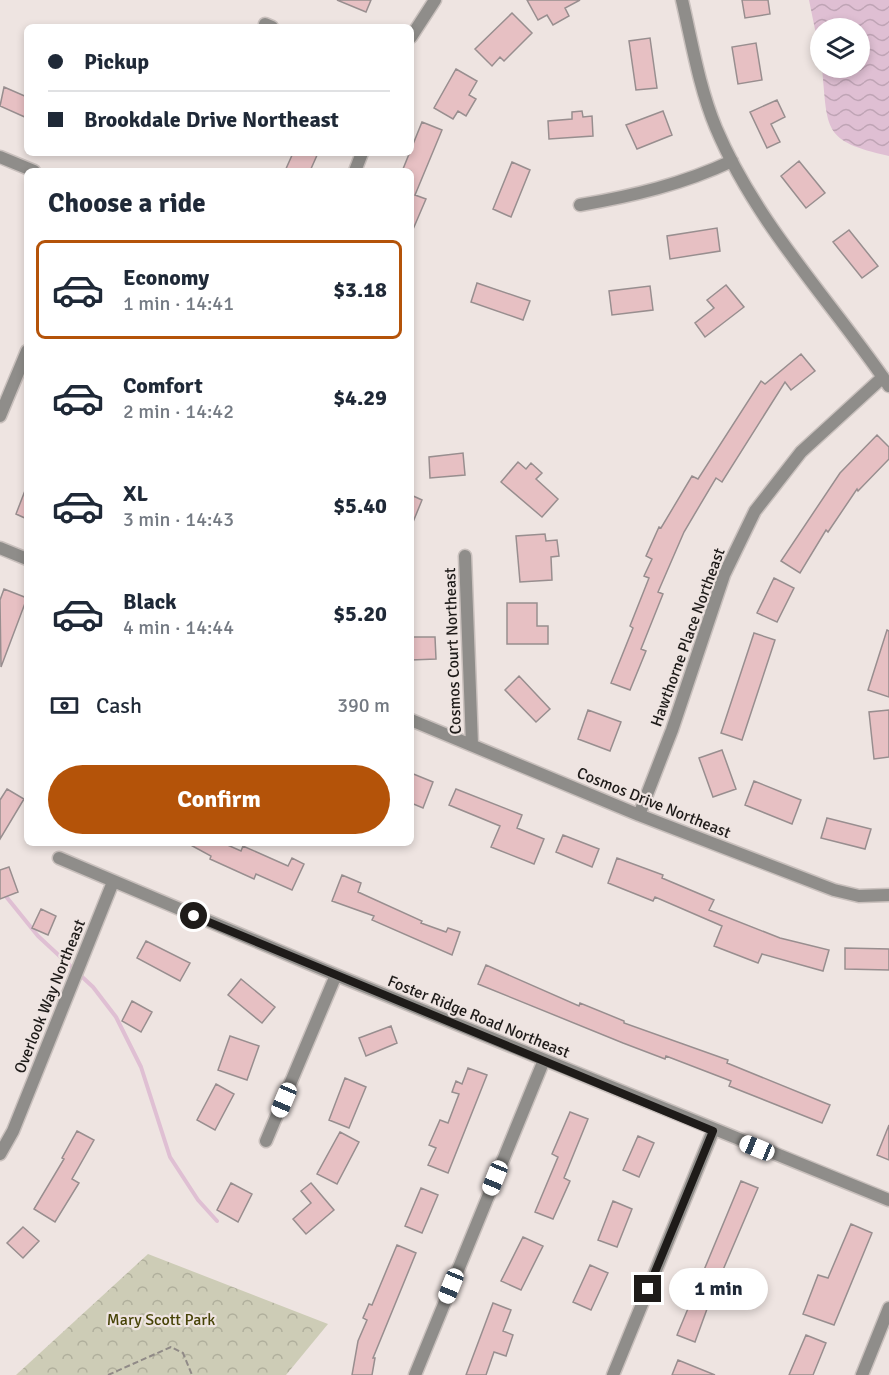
<!DOCTYPE html>
<html lang="en">
<head>
<meta charset="utf-8">
<style>
  body { margin:0; font-family:Signika,sans-serif; background:#f6f6f7; color:#1f2937; height:100vh; display:flex; flex-direction:column; font-size:22px; white-space:nowrap }
  * { box-sizing:border-box; margin:0 }
  p { font-size:20px; color:#747a83 }
  .icon { flex:none; width:33px; height:33px; fill:none; stroke:currentColor; stroke-width:2; stroke-linecap:round; stroke-linejoin:round }
  .map { position:relative; flex:1; overflow:hidden }
  .drawer { position:absolute; left:24px; top:168px; width:390px; height:678px; display:flex; flex-direction:column; background:#fff; border-radius:9px; box-shadow:0 3px 9px #0003 }
  .drawer>* { flex:none }
  .guide { position:absolute; left:24px; top:24px; width:390px; height:132px; border-radius:9px; box-shadow:0 3px 9px #0003; display:grid; align-content:center; height:132px; padding:0 24px; background:#fff }
  .controls { position:absolute; left:810px; top:18px; display:grid; gap:12px }
  .controls a { display:grid; place-items:center; width:60px; height:60px; border-radius:50%; background:#fff; box-shadow:0 3px 9px #0003; font-size:30px }
  .end { position:absolute; width:27px; height:27px; margin:-14px; border:8px solid #1e1b19; background:#fff; box-shadow:0 0 0 3px #fff }
  .from { border-radius:50% }
  .bubble { position:absolute; height:42px; border-radius:21px; background:#fff; box-shadow:0 3px 9px #0003; font-size:20px; font-weight:700; line-height:42px; text-align:center }
  .car { position:absolute; width:18px; height:36px; margin:-18px -9px; border-radius:8px; box-shadow:0 0 4px 2px #0007; background:linear-gradient(#fff 24%,#345 0 40%,#fff 0 76%,#345 0 86%,#fff 0) }
  .guide b { display:flex; align-items:center; gap:21px; height:57px; font-size:22px }
  .guide b+b { border-top:2px solid #e0e1e3 }
  .guide i { width:15px; height:15px; background:#1f2937 }
  ul { padding:0; list-style:none }
  li { display:flex; align-items:center; gap:18px; height:99px; margin:0 12px 9px; padding:0 12px; border:3px solid transparent; border-radius:9px }
  li div { flex:1 }
  li b { display:block; font-size:22px }
  li em { font-style:normal; font-weight:700 }
  li.active { border-color:#b45309 }
  li>.icon { width:54px; height:54px; stroke-width:1.5 }
  h2 { padding:0 24px; font-size:27px; line-height:72px }
  .pay { display:flex; align-items:center; gap:15px; height:66px; padding:0 24px; font-size:22px }
  .pay p { margin-inline-start:auto }
  .action { display:flex; gap:12px; margin-top:auto; padding:12px 24px }
  .action a { flex:1; height:69px; border-radius:36px; background:#b45309; color:#fff; font-size:24px; font-weight:700; line-height:69px; text-align:center }
  .map>svg:first-child { display:block }
  .forest { fill:url(#forest-crowns) }
  .water { fill:url(#water-waves) }
  .lines { fill:none; stroke-linecap:round; stroke-linejoin:round }
  .stream { stroke:#dfbfd3; stroke-width:4 }
  .building { fill:#e7c0c3; stroke:#988e8f; stroke-width:1.5 }
  .minor-casing { stroke:#c9c0bd; stroke-width:15 }
  .path { stroke:#908a87; stroke-width:2; stroke-dasharray:6 3; stroke-linecap:butt }
  .minor { stroke:#8f8d8a; stroke-width:12 }
  .route { stroke:#1e1b19; stroke-width:8 }
  .labels { text-anchor:middle; stroke-width:4.5; stroke-linejoin:round; paint-order:stroke }
  .street-label { font-size:16px; fill:#1e1b19; stroke:#eee4e1 }
  .park-label { font-size:16px; fill:#474307; stroke:#eee4e1 }
</style>
</head>
<body>
<div class="map">
<svg width="889" height="1375" viewBox="0 0 889 1375">
  <defs>
    <pattern id="forest-crowns" width="20" height="18" patternUnits="userSpaceOnUse" patternTransform="scale(1.5)"><rect width="20" height="18" fill="#cdccb6"/><path d="M2 6a3 3 0 1 1 6 0M12 15a3 3 0 1 1 6 0" fill="none" stroke="#b0af9c"/></pattern>
    <pattern id="water-waves" width="16" height="10" patternUnits="userSpaceOnUse" patternTransform="scale(1.5)"><rect width="16" height="10" fill="#dfbfd3"/><path d="M0 5q4-4 8 0t8 0" fill="none" stroke="#bfa4b5"/></pattern>
  </defs>
  <rect width="100%" height="100%" fill="#eee4e1"/>
  <path class="forest" d="M148 1254 328 1324 286 1375H16Z"/>
  <path class="water" d="M809 0H889V156C822 141 828 130 822 68H860V28H820V54Z"/>
  <g class="lines">
    <path class="stream" d="M0 889 38 936 93 987 116 1017 141 1067 170 1157 198 1200 217 1221"/>
  </g>
  <path class="building" d="M337 0H371L366 12Z
    M527 0H580L565 8 569 16 553 25 547 15 538 20Z
    M742 0H768L770 14 745 18Z
    M512 13 532 33 504 61 500 57 492 66 475 49Z
    M650 38 657 88 636 90 629 41Z
    M756 43 762 80 738 84 732 47Z
    M456 69 477 81 469 95 476 99 466 116 458 111 453 119 434 108Z
    M4 87 27 97V118L0 106Z
    M777 100 785 117 771 124 780 142 767 148 750 112Z
    M582 111 583 117 592 116 593 136 549 139 548 121 572 119V112Z
    M663 111 672 135 637 149 626 125Z
    M422 122 442 130 415 195 426 199 411 234V171L403 169Z
    M293 153H318L310 171H285Z
    M799 161 825 193 806 208 781 176Z
    M512 162 530 170 511 217 493 209Z
    M717 228 720 251 670 259 667 236Z
    M849 230 878 266 862 278 833 242Z
    M477 283 530 301 523 320 471 302Z
    M726 285 744 307 705 337 695 323 714 308 707 300Z
    M650 286 653 310 612 315 609 291Z
    M801 354 815 371 791 390 785 382 722 482 716 478 684 532 658 592 663 594 641 649 646 651 630 690 611 683 633 628 630 626 649 578 644 576 652 559 646 556 659 527 661 528 692 476 698 479 761 381 765 384Z
    M877 435 889 447V459L858 491 857 489 828 532 826 530 800 573 781 561 840 473Z
    M463 453 465 475 430 478 429 457Z
    M518 462 526 469 531 463 542 473 536 479 558 499 542 517 501 482Z
    M26 488H27V519L16 514Z
    M411 495 422 500 411 527Z
    M545 534 546 541 557 540 559 556 551 557 552 580 520 582 516 536Z
    M774 578 794 588 777 622 757 613Z
    M4 589 27 598 1 667 0 600Z
    M507 603H537V626H548V644H507Z
    M887 630 889 631V697L868 690Z
    M754 633 775 640 742 740 721 733Z
    M411 637H435L436 659 411 660Z
    M519 676 550 709 536 722 505 690Z
    M588 710 621 722 610 751 578 739Z
    M889 710V757L874 759 869 712Z
    M722 750 736 789 713 797 699 758Z
    M411 773 433 782 423 808 411 803Z
    M754 781 801 800 792 824 745 805Z
    M7 789 24 799 0 839V800Z
    M456 789 522 815 517 828 544 839 534 864 491 847 500 826 449 805Z
    M827 818 871 829 865 849 821 838Z
    M563 835 599 849 592 867 556 852Z
    M187 843H223L241 851 243 846 288 866 292 858 304 864 292 890 256 874 254 879 210 859 211 856Z
    M617 858 663 875 662 878 714 900 709 910 780 938 829 950 823 971 762 954 758 963 714 946 722 926 655 897 653 901 608 883Z
    M9 867 18 892 0 899V870Z
    M342 875 361 883 358 892 422 921 421 923 446 932 448 928 460 932 452 955 372 920 374 916 332 901Z
    M41 909 56 916 48 935 32 928Z
    M146 941 190 963 180 981 137 958Z
    M845 948 889 949V970L845 969Z
    M486 965 579 1006 580 1003 624 1021V1023L728 1060 727 1063 830 1105 822 1123 729 1086 731 1081 666 1056 665 1059 623 1043 478 984Z
    M241 979 275 1007 262 1023 228 995Z
    M132 1001 152 1012 141 1032 122 1021Z
    M391 1026 397 1043 366 1056 359 1038Z
    M230 1036 259 1046 247 1080 218 1070Z
    M468 1068 487 1075 448 1173 428 1165 436 1148 429 1145 440 1120 448 1123 459 1094 452 1092 456 1081 462 1084Z
    M345 1078 366 1087 349 1128 329 1120Z
    M216 1084 234 1094 215 1130 197 1120Z
    M570 1112 588 1119 564 1178 570 1181 553 1219 535 1212 558 1157 552 1154Z
    M889 1125V1160L877 1155Z
    M77 1131 94 1140 72 1179 79 1183 55 1222 34 1209 64 1159 62 1158Z
    M340 1132 359 1142 337 1184 317 1174Z
    M638 1136 654 1143 639 1177 623 1170Z
    M741 1181 758 1188 711 1298 695 1342 677 1335Z
    M231 1183 252 1194 238 1222 217 1210Z
    M311 1183 334 1210 306 1234 293 1219 311 1203 301 1191Z
    M421 1188 438 1195 422 1233 405 1226Z
    M613 1201 632 1209 617 1247 598 1240Z
    M851 1224 872 1233 834 1325 803 1314 818 1275 828 1278Z
    M23 1227 39 1241 23 1258 7 1243Z
    M523 1237 543 1246 521 1290 501 1281Z
    M397 1245 416 1253 373 1358H375L372 1375H352L358 1341 367 1320 363 1318 369 1304 372 1305Z
    M590 1265 608 1273 591 1310 573 1302Z
    M493 1303 511 1310 503 1331 513 1335 506 1356 494 1352 486 1375H466Z
    M806 1335 826 1343 813 1375H789Z
    M678 1360 715 1375H672Z"/>
  <g class="lines">
    <defs>
      <path id="minor" d="M682 0C692 43 699 87 716 128 757 225 831 301 889 386
        M265 24 272 27
        M411 37 435 0
        M0 157 34 171
        M355 171 362 153
        M580 205C633 196 683 184 732 161
        M0 416 27 351
        M0 548 27 559
        M465 556 472 745
        M411 720 639 815 834 890 859 896 889 895
        M639 815 672 730 724 575 755 511 801 452 883 377
        M59 858 336 975 889 1200
        M266 1141 336 975
        M0 1154 13 1131 113 882
        M415 1375 544 1060
        M613 1375 713 1131
        M862 1375 889 1308"/>
    </defs>
    <use href="#minor" class="minor-casing"/>
    <path class="path" d="M108 1375 171 1347 183 1353 192 1375"/>
    <use href="#minor" class="minor"/>
  </g>
  <g class="lines">
    <path class="route" d="M194 916 713 1131 648 1289"/>
  </g>
  <g class="labels">
    <g class="street-label">
      <text transform="translate(687 637) rotate(-70)" y="6">Hawthorne Place Northeast</text>
      <text transform="translate(452 651) rotate(-92)" y="6">Cosmos Court Northeast</text>
      <text transform="translate(654 802) rotate(22)" y="6">Cosmos Drive Northeast</text>
      <text transform="translate(49 996) rotate(-68)" y="6">Overlook Way Northeast</text>
      <text transform="translate(479 1016) rotate(22)" y="6">Foster Ridge Road Northeast</text>
    </g>
    <g class="park-label">
      <text x="161" y="1325">Mary Scott Park</text>
    </g>
  </g>
</svg>
<div class="controls">
<a><svg class="icon" aria-label="layers" viewBox="0 0 24 24"><path d="M12 4l9 5-9 5-9-5zM3 14l9 5 9-5"/></svg></a>
</div>
<i class="end from" style="left:194px;top:916px"></i>
<i class="end" style="left:648px;top:1289px"></i>
<div class="bubble" style="left:669px;top:1268px;width:99px">1 min</div>
<i class="car" style="left:284px;top:1100px;rotate:203deg"></i>
<i class="car" style="left:757px;top:1148px;rotate:292deg"></i>
<i class="car" style="left:495px;top:1178px;rotate:202deg"></i>
<i class="car" style="left:451px;top:1286px;rotate:202deg"></i>
<div class="guide">
<b><i class="from"></i>Pickup</b>
<b><i></i>Brookdale Drive Northeast</b>
</div>
<section class="drawer">
<h2>Choose a ride</h2>
<ul>
<li class="active"><svg class="icon" aria-label="car" viewBox="0 0 24 24"><path d="M5 17H2v-5l4-1 3-4h7l3 4 3 1v5h-3M9 17h6M6 11h13"/><circle cx="7" cy="17" r="2"/><circle cx="17" cy="17" r="2"/></svg><div><b>Economy</b><p>1 min · 14:41</p></div><em>$3.18</em></li>
<li><svg class="icon" aria-label="car" viewBox="0 0 24 24"><path d="M5 17H2v-5l4-1 3-4h7l3 4 3 1v5h-3M9 17h6M6 11h13"/><circle cx="7" cy="17" r="2"/><circle cx="17" cy="17" r="2"/></svg><div><b>Comfort</b><p>2 min · 14:42</p></div><em>$4.29</em></li>
<li><svg class="icon" aria-label="car" viewBox="0 0 24 24"><path d="M5 17H2v-5l4-1 3-4h7l3 4 3 1v5h-3M9 17h6M6 11h13"/><circle cx="7" cy="17" r="2"/><circle cx="17" cy="17" r="2"/></svg><div><b>XL</b><p>3 min · 14:43</p></div><em>$5.40</em></li>
<li><svg class="icon" aria-label="car" viewBox="0 0 24 24"><path d="M5 17H2v-5l4-1 3-4h7l3 4 3 1v5h-3M9 17h6M6 11h13"/><circle cx="7" cy="17" r="2"/><circle cx="17" cy="17" r="2"/></svg><div><b>Black</b><p>4 min · 14:44</p></div><em>$5.20</em></li>
</ul>
<div class="pay"><svg class="icon" aria-label="cash" viewBox="0 0 24 24"><path d="M3 7h18v10H3z"/><circle cx="12" cy="12" r="2"/></svg>Cash<p>390 m</p></div>
<div class="action"><a>Confirm</a></div>
</section>
</div>
</body>
</html>
